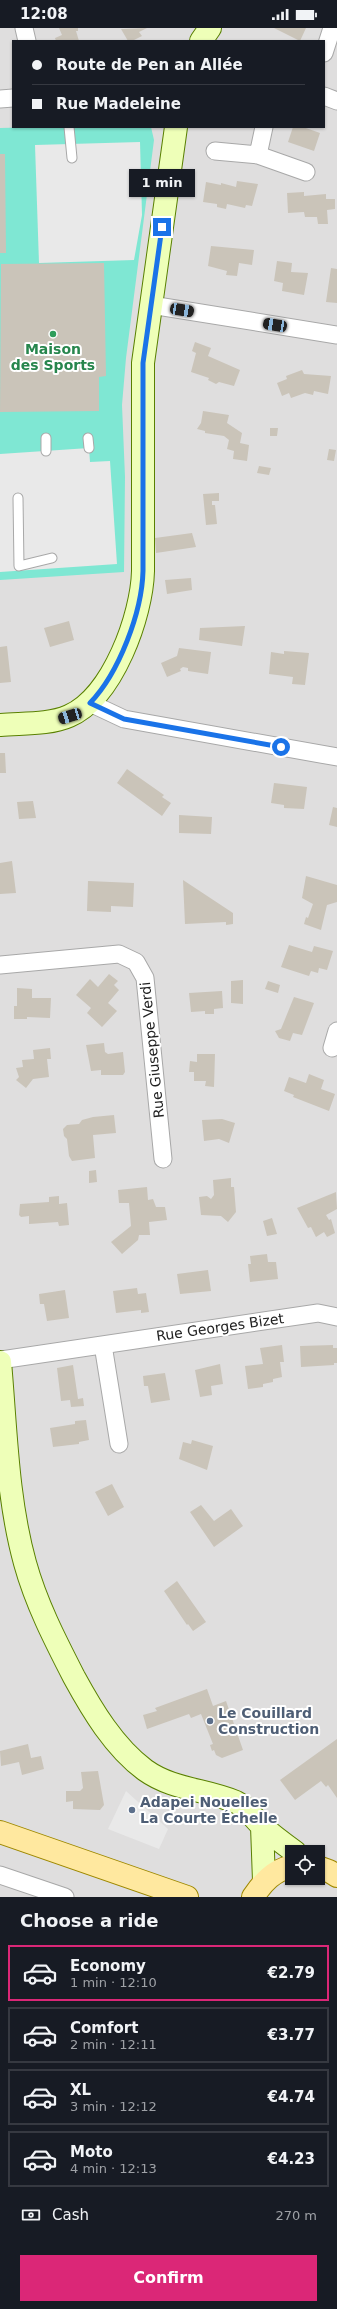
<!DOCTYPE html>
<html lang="en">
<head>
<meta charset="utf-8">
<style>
  body { margin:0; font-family:"DejaVu Sans",sans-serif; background:#242831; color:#f1f3f6; height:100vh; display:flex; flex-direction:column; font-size:15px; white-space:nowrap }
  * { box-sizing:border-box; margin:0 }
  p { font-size:13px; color:#9ea1a6 }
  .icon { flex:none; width:22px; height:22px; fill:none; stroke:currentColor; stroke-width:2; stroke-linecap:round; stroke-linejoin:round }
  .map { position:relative; height:1869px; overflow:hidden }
  .drawer { display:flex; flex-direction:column; background:#171b24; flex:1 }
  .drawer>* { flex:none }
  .banner { position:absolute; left:12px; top:12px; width:313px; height:88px; border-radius:0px; box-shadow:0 1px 3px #0004; display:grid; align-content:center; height:88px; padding:0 20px; background:#171b24 }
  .controls { position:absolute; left:285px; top:1817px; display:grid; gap:8px }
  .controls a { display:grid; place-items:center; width:40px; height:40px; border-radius:0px; background:#171b24; box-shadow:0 1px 3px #0004; font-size:20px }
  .end { position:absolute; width:18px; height:18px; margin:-9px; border:5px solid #1a73e8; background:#fff; box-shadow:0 0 0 2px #fff }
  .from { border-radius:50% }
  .bubble { position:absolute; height:28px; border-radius:0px; background:#171b24; box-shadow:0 1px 3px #0004; font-size:13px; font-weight:700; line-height:28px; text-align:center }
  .car { position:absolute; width:12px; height:24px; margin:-12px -6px; border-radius:5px; box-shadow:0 0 3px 1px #0007; background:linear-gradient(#222 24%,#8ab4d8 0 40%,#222 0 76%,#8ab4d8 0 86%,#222 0) }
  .banner b { display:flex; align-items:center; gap:14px; height:38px; font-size:15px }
  .banner b+b { border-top:1px solid #363941 }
  .banner i { width:10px; height:10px; background:#f1f3f6 }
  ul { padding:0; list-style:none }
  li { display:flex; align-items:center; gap:12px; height:56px; margin:0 8px 6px; padding:0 12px; border:2px solid #363941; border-radius:0px }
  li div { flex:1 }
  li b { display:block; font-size:15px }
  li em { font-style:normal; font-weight:700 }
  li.active { border-color:#db2777 }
  li>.icon { width:36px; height:36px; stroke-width:1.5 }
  h2 { padding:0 20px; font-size:18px; line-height:48px }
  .pay { display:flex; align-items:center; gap:10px; height:44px; padding:0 20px; font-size:15px }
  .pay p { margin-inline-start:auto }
  .primary-button { display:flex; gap:8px; margin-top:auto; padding:8px 20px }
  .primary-button a { flex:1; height:46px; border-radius:0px; background:#db2777; color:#fff; font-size:16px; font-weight:700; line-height:46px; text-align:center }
  .status { display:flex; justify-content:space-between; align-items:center; height:28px; padding:0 20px; background:#171b24; direction:ltr }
  .status svg { height:11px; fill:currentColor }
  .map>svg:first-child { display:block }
  .residential { fill:#dfdede; fill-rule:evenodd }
  .pitch { fill:#7fe7d3 }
  .parking { fill:#e9e9e9 }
  .building { fill:#cac4b9 }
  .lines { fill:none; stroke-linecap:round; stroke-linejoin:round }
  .service-casing { stroke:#a8a8a8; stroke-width:11 }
  .minor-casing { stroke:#a8a8a8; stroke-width:19 }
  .secondary-casing { stroke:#598000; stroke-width:24 }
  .primary-casing { stroke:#9e8800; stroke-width:24 }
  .service { stroke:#fff; stroke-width:9 }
  .minor { stroke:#fff; stroke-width:17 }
  .secondary { stroke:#eeffb8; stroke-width:22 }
  .primary { stroke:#ffe89f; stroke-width:22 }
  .route { stroke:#1a73e8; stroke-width:5 }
  .leisure-dot { fill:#2e9e5b; stroke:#fff; stroke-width:1.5 }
  .service-dot { fill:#5c6f8a; stroke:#fff; stroke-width:1.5 }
  .labels { text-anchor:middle; stroke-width:4; stroke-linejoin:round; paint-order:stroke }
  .leisure-label { font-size:14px; font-weight:bold; fill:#27864d; stroke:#fff }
  .street-label { font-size:14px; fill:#212121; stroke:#fff }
  .service-label { font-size:14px; font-weight:bold; fill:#4e5e75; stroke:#fff; text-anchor:start }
</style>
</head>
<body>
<div class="status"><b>12:08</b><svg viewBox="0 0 49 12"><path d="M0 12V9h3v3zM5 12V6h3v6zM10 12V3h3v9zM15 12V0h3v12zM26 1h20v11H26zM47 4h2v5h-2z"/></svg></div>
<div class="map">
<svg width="337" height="1869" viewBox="0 0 337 1869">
  <rect width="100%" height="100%" fill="#f2f0e7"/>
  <path class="residential" d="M0 0H337V1869H0ZM13 13H324V99H13ZM292 1824H318V1850H292Z"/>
  <path class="pitch" d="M40 99H151L154 112 126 330 122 377 125 449 124 544 0 552V100Z"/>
  <path class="parking" d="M140 114 142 187 134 232 39 235 35 117Z
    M89 420 90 434 110 433 117 536 0 544V426Z
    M126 1763 168 1801 159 1821 108 1801Z"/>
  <path class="building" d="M59 0H78V3H76L79 13H56L55 10 62 7Z
    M147 0 139 4 142 8 132 13H128L121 1Z
    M274 0H306L300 13Z
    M293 99H303L320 105 314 123 288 114Z
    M0 126H5L6 225H0Z
    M237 153 258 156 252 178 246 177 245 180 227 176 226 181 217 179V176L203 174 206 154 221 157V155L236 159Z
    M304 164V168L326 166V171H335V181L327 182 328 196H318L317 189H305L304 184 288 185 287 165Z
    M211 218 254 222 252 237 239 235 237 248 226 247 227 243 208 238Z
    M277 233 292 235 291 244 308 245 304 267 282 263 283 255 274 253Z
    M104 235 106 348 99 349V383L0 384 1 236Z
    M331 240 337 241V275L326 274Z
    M195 314 211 320 208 328 240 342 234 358 219 354 216 356 208 352 209 350 191 344 196 325 192 323Z
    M302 342 304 346 331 348 328 366 314 363 313 367 305 365 291 370 289 365 282 368 277 355 287 351 286 348Z
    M203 383 229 387 227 395 242 405 240 415 249 417 247 433 233 431 234 423 227 421 229 412 224 408 205 405V403L197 401 201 395Z
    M270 400H278L277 408H270Z
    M329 421 336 422 334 433 327 432Z
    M259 438 271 440 269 447 257 445Z
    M219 465V473H212V477H215L217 496 206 497 203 466Z
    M192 505 196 519 156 525 155 510Z
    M191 550 192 562 167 566 165 552Z
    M69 593 74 612 50 619 44 600Z
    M245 598 242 618 199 612 200 600Z
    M7 618 11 654 0 655V619Z
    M179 620 211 624 208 646 188 643V640L183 639 180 641 181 643 167 649 161 635 177 628Z
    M284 623 309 625 305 657 292 656 293 649 269 646 271 624 284 626Z
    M0 725H5L6 745H0Z
    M127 741 164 767 162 769 171 775 162 788 117 755Z
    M274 755 307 759 304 781 284 780V777L271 775Z
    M33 773 36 790 19 791 17 774Z
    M333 779 337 780V799L329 797Z
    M179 787 212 789 211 806 179 805Z
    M12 833 16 865 0 866V835Z
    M306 848 337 857V874L327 877 321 902 304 896 306 889 308 890 313 876 302 870Z
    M183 852 233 885V896L226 897V894L185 896Z
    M88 853 134 855 133 879 111 878V884L87 883Z
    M289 917 312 924 314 918 333 923 327 942 319 940 318 945 311 943 309 948 281 939Z
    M109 946 118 953 114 957 119 962 108 975 117 983 102 999 87 985 91 980 76 967 90 951 98 959Z
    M243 952V976L231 975V953Z
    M268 953 280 957 278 965 265 961Z
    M17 960 32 961V970H51L50 990 27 989V991H14V978H17Z
    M222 963 223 980 214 981V986H205V983L191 984 189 965Z
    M294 969 314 975 302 1007 293 1005 290 1013 279 1010 275 1003 281 1001Z
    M104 1015 105 1024 108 1026 123 1024 125 1044 123 1047H101V1042L91 1043 86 1017Z
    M50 1020 51 1031H47L49 1049 33 1051 26 1060 16 1052 19 1049 16 1040 23 1039 22 1032 34 1031 33 1022Z
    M197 1026H215L214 1059 205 1058 206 1053H194V1044H189L190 1033 197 1034Z
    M309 1046 324 1052 321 1061 335 1066 329 1083 293 1069 294 1067 284 1063 289 1049 306 1055Z
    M114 1087 116 1105 93 1107 95 1130 72 1133 69 1128 67 1111 64 1108 63 1101 67 1097 79 1096 82 1092 93 1089Z
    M222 1091 235 1095 229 1115 219 1111 204 1113 202 1092Z
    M96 1142 97 1154 89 1155V1143Z
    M231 1150V1159H234L236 1184 228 1194 221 1188 201 1187 199 1169 207 1168 211 1171 214 1167 213 1152Z
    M147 1159 148 1172 153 1171 156 1179H165L167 1192 149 1194 150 1207H139L138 1212 122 1226 111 1214 131 1198 129 1175H119L118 1162Z
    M336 1164 337 1181 326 1187 329 1192 331 1191 335 1205 327 1209 324 1204 316 1209 311 1199 308 1200 297 1180Z
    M59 1168V1176L67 1175 69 1197 59 1198 58 1194 29 1196V1188L21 1189 19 1187 20 1176 49 1174V1169Z
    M272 1190 277 1206 267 1208 263 1193Z
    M267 1226 268 1234H276L278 1251 250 1254 248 1236H251L250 1228Z
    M208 1242 211 1263 180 1266 177 1246Z
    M137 1260 138 1266 146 1265 149 1284 141 1285V1282L116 1285 113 1263Z
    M65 1262 69 1290 47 1293 44 1276H40L39 1266Z
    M282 1317 284 1334H280L282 1349 273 1351V1354L263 1356V1359L248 1361 245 1338 263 1336 260 1320Z
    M333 1317V1320H337V1335H334V1337L301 1339 300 1318Z
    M220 1336 223 1356 211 1358 212 1367 200 1369 195 1342Z
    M73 1337 78 1371 83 1370 84 1378 71 1379 70 1372 61 1373 57 1340Z
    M165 1345 170 1372 151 1375 148 1358H144L143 1348Z
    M86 1392 89 1412 79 1414V1416L53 1419 50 1400 75 1396V1393Z
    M192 1412 213 1418 207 1442 179 1431 183 1414 191 1416Z
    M112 1456 124 1479 108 1488 95 1464Z
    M201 1477 214 1493 231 1481 243 1498 214 1519 190 1484Z
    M177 1553 206 1594 193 1603 188 1596 187 1597 164 1563Z
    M207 1661 213 1678 226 1673 243 1722 222 1730 216 1727 214 1722 212 1723 210 1717 213 1716 201 1686 191 1690 189 1686 147 1701 143 1687 157 1683 155 1680Z
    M337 1711V1770L328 1757 326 1759 321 1753 295 1772 280 1752Z
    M28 1716 31 1730 41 1728 44 1741 22 1747 19 1734 1 1738 0 1723Z
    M98 1743 104 1777 100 1782 73 1781V1773L66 1774V1763H80L83 1760 81 1744Z"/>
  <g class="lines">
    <defs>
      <path id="service" d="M69 99 72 130
        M46 410V423
        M88 410 89 420
        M18 470 19 538 52 530"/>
      <path id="minor" d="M24 0 27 13
        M324 25 332 0
        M324 68 337 73
        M0 71 13 70
        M215 123 258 127 264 99
        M258 127 306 144
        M151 277 337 307
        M90 675 124 691 337 729
        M0 937 119 926 136 934 145 950 163 1131
        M332 1020 337 1003
        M103 1317 119 1416
        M0 1332 318 1285 337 1289
        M0 1847 65 1869"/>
      <path id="secondary" d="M201 13 210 0
        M0 697C21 695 49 697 69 688 113 669 142 587 143 543V335L176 99
        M0 1334C6 1401 7 1470 25 1535 36 1575 55 1612 74 1649 92 1682 114 1719 145 1742 173 1762 205 1761 236 1774 248 1780 253 1790 263 1799 273 1808 284 1816 295 1824
        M262 1798 264 1853"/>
      <path id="primary" d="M0 1804 187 1869
        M318 1839 329 1843 337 1848
        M253 1869C263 1854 273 1843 292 1838"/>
    </defs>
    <use href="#service" class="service-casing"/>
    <use href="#minor" class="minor-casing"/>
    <use href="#secondary" class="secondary-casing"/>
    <use href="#primary" class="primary-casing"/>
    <use href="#service" class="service"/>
    <use href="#minor" class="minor"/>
    <use href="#secondary" class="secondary"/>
    <use href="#primary" class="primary"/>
  </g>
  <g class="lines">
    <path class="route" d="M162 199 143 335V543C142 584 119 645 90 675L124 691 281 719"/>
  </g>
  <circle class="leisure-dot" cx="53" cy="306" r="4"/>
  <g class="service-dot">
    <circle cx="210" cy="1693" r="4"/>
    <circle cx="132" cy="1782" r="4"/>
  </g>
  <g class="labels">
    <g class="leisure-label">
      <text x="53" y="326">Maison<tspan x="53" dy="16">des Sports</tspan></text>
    </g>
    <g class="street-label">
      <text transform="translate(152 1022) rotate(-96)" y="5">Rue Giuseppe Verdi</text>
      <text transform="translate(220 1299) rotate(-8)" y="5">Rue Georges Bizet</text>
    </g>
    <g class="service-label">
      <text x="218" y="1690">Le Couillard<tspan x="218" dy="16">Construction</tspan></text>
      <text x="140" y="1779">Adapei Nouelles<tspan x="140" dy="16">La Courte Échelle</tspan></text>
    </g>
  </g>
</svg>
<div class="controls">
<a><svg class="icon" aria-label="locate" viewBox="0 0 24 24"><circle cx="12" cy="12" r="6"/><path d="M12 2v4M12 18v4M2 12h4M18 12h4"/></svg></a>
</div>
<i class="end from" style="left:281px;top:719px"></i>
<i class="end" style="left:162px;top:199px"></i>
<div class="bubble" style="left:129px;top:141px;width:66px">1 min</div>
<i class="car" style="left:182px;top:282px;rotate:99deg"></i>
<i class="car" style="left:275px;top:297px;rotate:279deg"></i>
<i class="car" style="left:70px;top:688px;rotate:253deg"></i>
<div class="banner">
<b><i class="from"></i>Route de Pen an Allée</b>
<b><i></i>Rue Madeleine</b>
</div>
</div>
<section class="drawer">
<h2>Choose a ride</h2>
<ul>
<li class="active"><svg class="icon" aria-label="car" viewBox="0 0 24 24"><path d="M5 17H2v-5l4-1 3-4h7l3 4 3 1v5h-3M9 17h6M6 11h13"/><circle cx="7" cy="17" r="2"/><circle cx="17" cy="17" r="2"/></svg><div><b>Economy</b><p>1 min · 12:10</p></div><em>€2.79</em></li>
<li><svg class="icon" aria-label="car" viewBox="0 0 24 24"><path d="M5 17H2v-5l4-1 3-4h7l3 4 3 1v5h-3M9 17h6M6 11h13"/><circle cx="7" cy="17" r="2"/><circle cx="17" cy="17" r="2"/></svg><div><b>Comfort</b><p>2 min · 12:11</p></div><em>€3.77</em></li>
<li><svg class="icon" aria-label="car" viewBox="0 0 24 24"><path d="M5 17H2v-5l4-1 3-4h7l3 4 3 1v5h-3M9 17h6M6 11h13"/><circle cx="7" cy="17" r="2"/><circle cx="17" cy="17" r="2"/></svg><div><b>XL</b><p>3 min · 12:12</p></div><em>€4.74</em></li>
<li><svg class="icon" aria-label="car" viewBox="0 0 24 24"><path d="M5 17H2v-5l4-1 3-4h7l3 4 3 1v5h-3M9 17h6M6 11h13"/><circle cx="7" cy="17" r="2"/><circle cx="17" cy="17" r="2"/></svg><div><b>Moto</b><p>4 min · 12:13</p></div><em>€4.23</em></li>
</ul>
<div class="pay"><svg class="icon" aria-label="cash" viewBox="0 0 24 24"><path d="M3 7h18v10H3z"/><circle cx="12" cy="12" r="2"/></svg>Cash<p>270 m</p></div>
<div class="primary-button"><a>Confirm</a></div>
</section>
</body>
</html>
